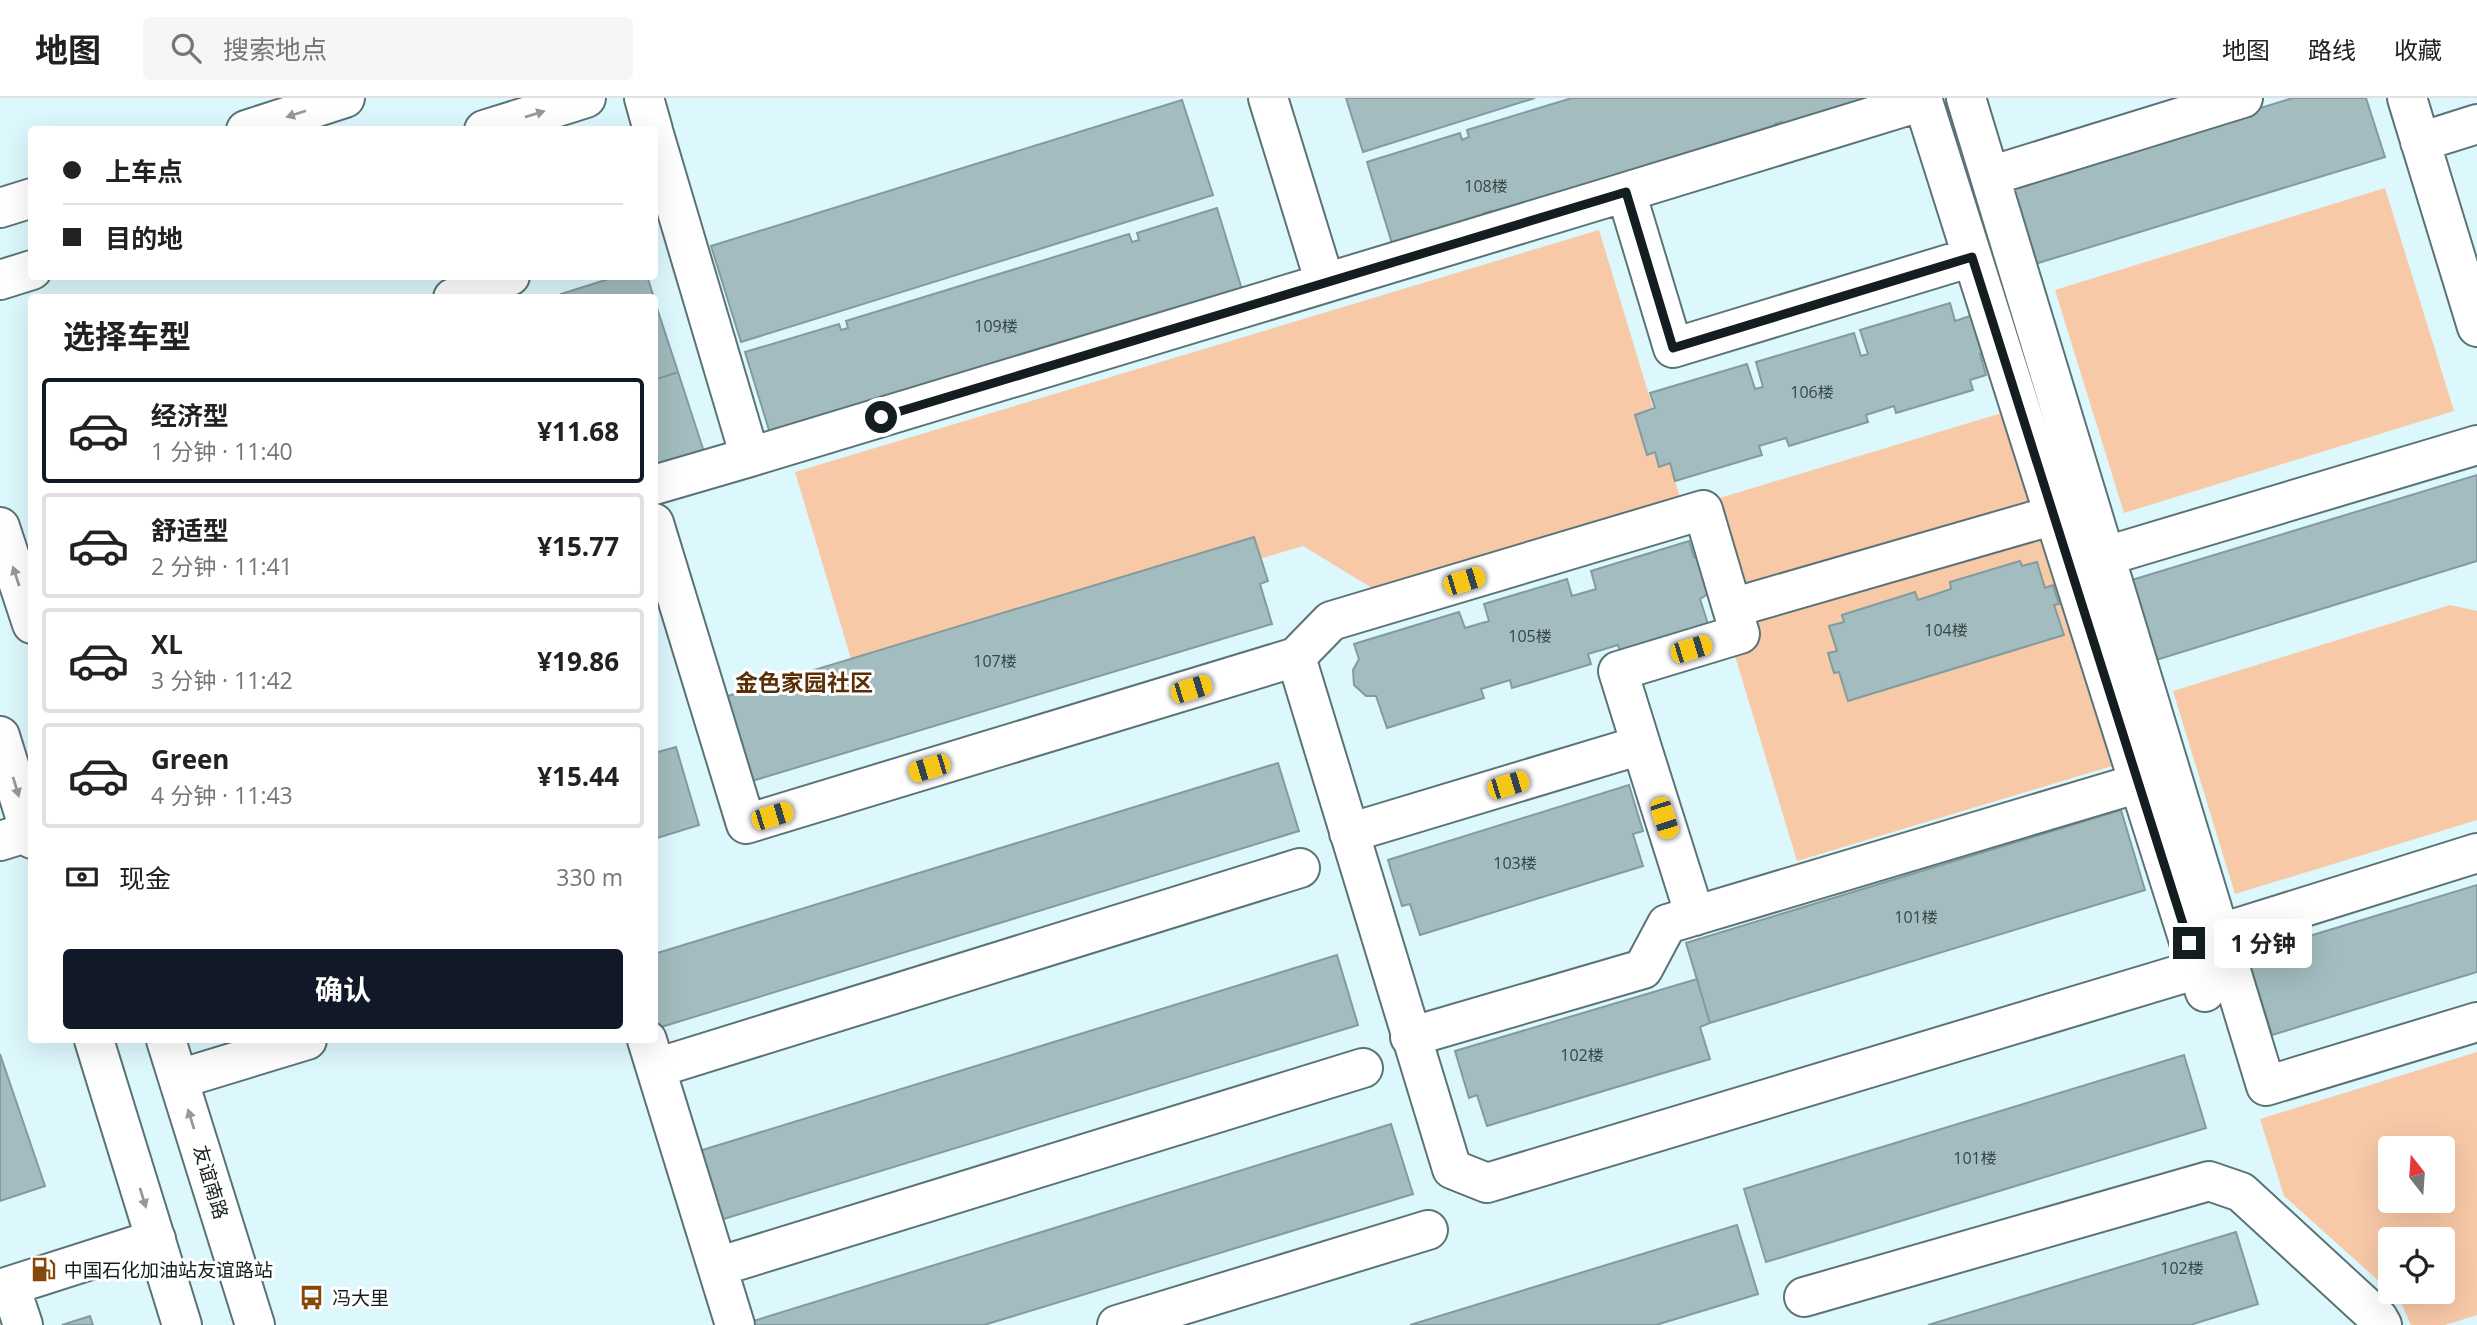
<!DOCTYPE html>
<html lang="zh">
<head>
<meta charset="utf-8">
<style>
  body { margin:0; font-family:"Open Sans","Noto Sans SC",sans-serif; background:#f6f6f6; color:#222; height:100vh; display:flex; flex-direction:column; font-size:26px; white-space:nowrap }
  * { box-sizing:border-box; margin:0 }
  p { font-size:23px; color:#767676 }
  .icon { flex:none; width:38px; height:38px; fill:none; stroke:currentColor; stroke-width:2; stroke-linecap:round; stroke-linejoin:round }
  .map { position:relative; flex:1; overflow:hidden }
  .panel { position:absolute; left:28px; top:196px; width:630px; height:749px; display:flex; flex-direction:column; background:#fff; border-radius:7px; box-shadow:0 7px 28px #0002 }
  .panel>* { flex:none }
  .banner { position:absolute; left:28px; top:28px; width:630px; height:154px; border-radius:7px; box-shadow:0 7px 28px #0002; display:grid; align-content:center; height:154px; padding:0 35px; background:#fff }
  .needle { width:46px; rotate:343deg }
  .tools { position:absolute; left:2378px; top:1038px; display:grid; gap:14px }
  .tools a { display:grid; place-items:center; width:77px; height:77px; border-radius:7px; background:#fff; box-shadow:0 7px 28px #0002; font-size:35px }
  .end { position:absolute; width:32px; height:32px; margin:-16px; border:9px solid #141d1f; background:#fff; box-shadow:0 0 0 4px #fff }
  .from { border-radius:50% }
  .bubble { position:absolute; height:49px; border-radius:7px; background:#fff; box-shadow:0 7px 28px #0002; font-size:23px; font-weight:700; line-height:49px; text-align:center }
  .car { position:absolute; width:21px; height:42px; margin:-21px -10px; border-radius:9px; box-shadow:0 0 5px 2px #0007; background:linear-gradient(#f5c518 24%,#345 0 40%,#f5c518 0 76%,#345 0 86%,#f5c518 0) }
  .banner b { display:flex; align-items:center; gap:24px; height:66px; font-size:26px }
  .banner b+b { border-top:2px solid #e0e0e0 }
  .banner i { width:18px; height:18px; background:#222 }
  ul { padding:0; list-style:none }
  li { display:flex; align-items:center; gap:21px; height:105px; margin:0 14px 10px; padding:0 21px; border:4px solid #e0e0e0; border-radius:7px }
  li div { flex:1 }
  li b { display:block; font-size:26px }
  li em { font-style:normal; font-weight:700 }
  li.current { border-color:#111827 }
  li>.icon { width:63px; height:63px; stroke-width:1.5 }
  h2 { padding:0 35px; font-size:32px; line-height:84px }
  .pay { display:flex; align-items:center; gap:18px; height:77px; padding:0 35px; font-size:26px }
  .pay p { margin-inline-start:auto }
  .action { display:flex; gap:14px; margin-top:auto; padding:14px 35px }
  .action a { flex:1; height:80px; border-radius:7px; background:#111827; color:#fff; font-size:28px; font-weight:700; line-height:80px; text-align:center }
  header { display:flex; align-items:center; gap:42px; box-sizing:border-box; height:98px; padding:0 35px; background:#fff; border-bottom:2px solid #e0e0e0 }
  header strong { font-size:33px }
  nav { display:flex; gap:38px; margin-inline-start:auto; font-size:24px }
  .search { width:490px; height:63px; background:#f6f6f6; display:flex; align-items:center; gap:18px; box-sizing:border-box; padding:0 24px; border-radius:7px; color:#767676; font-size:26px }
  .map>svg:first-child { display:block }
  .green { fill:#f8c9a7; fill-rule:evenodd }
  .building { fill:#a2bcc0; stroke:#829b9f; stroke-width:2 }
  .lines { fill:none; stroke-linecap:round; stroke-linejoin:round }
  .minor-casing { stroke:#5b7376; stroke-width:42 }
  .major-casing { stroke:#5b7376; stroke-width:42 }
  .minor { stroke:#fff; stroke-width:38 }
  .major { stroke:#fff; stroke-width:38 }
  .oneway { fill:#95999a }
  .route { stroke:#141d1f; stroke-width:9 }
  .labels { text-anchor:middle; stroke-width:6; stroke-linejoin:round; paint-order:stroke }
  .number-label { font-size:16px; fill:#384547 }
  .street-label { font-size:19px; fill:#141d1f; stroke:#fff }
  .poi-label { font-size:19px; fill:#141d1f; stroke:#fff; text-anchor:start }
  .quarter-label { font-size:23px; font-weight:bold; fill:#5a2f06; stroke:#fff }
</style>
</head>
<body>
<header>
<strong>地图</strong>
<div class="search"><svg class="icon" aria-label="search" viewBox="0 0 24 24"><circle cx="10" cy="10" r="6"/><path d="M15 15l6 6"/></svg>搜索地点</div>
<nav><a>地图</a><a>路线</a><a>收藏</a></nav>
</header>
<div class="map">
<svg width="2477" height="1227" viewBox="0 0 2477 1227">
  <rect width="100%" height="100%" fill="#ddf8fd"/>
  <path class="green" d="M2385 90 2454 313 2124 415 2055 192Z
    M1599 132 1685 416 1395 504 1303 448 857 581 795 374Z
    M2005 314 2112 668 1797 763 1690 409Z
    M2450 507 2477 513V722L2235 796 2173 593Z
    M2477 954V1217L2445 1227H2411L2400 1202 2284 1098 2260 1021ZM2443 1050V1102H2390V1050ZM2443 1141V1194H2390V1141Z"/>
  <path class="building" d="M1346 0H1535L1363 54Z
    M1572 0H1863L1865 6 1784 32 1782 24 1775 26 1778 33 1495 120 1492 113 1484 115 1487 123 1394 152 1367 64 1460 35 1462 42 1469 39 1467 32Z
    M2293 0H2366L2385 59 2035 166 2010 87Z
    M1182 2 1213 97 741 244 711 148Z
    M1217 110 1244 198 772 342 745 254 839 226 841 232 848 230 846 223 1129 136 1132 144 1139 142 1137 135Z
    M618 178H647L654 200H561V196Z
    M654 201 678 274 654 282Z
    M1950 205 1955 223 1976 216 1987 254 1980 256 1986 277 1970 282 1973 292 1896 315 1894 308 1866 317 1868 324 1789 348 1786 340 1759 348 1762 357 1675 383 1670 365 1659 369 1655 354 1647 357 1635 317 1655 310 1650 295 1747 266 1755 291 1763 289 1756 264 1854 235 1861 258 1868 256 1860 232Z
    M678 274 705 357 654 373V282Z
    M2477 377V463L2156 562 2132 482Z
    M1254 439 1268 483 1260 486 1272 526 752 683 718 601Z
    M1689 443 1694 459 1701 461 1711 494 1700 501 1709 529 1621 556 1618 547 1588 556 1591 566 1512 590 1510 582 1481 591 1484 600 1387 630 1376 598H1366L1354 587 1353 572 1359 561 1354 546 1459 514 1465 530 1489 523 1484 506 1567 481 1572 498 1596 491 1591 473Z
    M2020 463 2022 468 2037 464 2045 490 2053 487 2059 506 2054 507 2064 537 1848 603 1839 574 1834 575 1828 555 1837 553 1829 528 1844 524 1842 517 1915 494 1918 502 1951 491 1950 484Z
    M676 649 699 727 654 741V655Z
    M1278 665 1299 733 658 930 654 918V856Z
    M1629 687 1643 733 1633 736 1643 768 1420 837 1410 806 1402 808 1388 762Z
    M2121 712 2145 792 1710 925 1686 845Z
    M2477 787V874L2272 937 2247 857Z
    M1337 857 1358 927 717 1123 696 1054Z
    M1697 881 1710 925 1700 929 1710 961 1487 1028 1477 997 1469 1000 1455 953Z
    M0 956 45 1088 0 1103Z
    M2184 957 2206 1030 1766 1164 1744 1091Z
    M1391 1026 1413 1096 984 1227H752L750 1224Z
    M1737 1127 1758 1196 1656 1227H1410Z
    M2236 1134 2258 1206 2190 1227H1928Z
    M90 1218 93 1227H62Z"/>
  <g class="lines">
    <defs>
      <path id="minor" d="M644 0 653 32
        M1268 0 1325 185
        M1922 0 2205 894
        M1966 0 2266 988 2477 924
        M2407 0 2477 229
        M654 36 750 359 1626 94 1673 250 1972 159
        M2420 44 2477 26
        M1990 78 2243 0
        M1626 94 1923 3
        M453 200 510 178
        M654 387 750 359
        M654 425 746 726 1296 559 1452 1071 1487 1085 2198 871
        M2106 458 2477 347
        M1296 559 1331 523 1703 412 1732 510 2054 417
        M1641 647 1695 818
        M1349 735 1641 647 1618 573 1740 536 1732 510
        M0 743 29 734
        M2221 835 2477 755
        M1410 939 1643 871 1667 826 2139 685
        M647 942 735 1227
        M656 970 1300 770
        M179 981 307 942
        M717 1169 1363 970
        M10 1188 23 1227
        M0 1191 156 1141
        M1804 1199 2209 1083 2241 1094 2378 1220 2382 1227
        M1117 1227 1428 1132"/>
      <path id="major" d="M246 32 345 0
        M484 32 586 0
        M0 110 32 100
        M0 182 32 172
        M0 429 32 526
        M0 638 32 741
        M94 942 182 1227
        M166 942 255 1227"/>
    </defs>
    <use href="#minor" class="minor-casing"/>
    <use href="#major" class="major-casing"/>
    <use href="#minor" class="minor"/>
    <use href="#major" class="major"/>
  </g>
  <defs><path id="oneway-solid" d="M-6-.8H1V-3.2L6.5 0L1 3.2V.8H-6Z" transform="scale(1.75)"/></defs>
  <g class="oneway">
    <use href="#oneway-solid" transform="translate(296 16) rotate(162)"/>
    <use href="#oneway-solid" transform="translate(535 16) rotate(-17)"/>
    <use href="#oneway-solid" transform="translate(16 478) rotate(-108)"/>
    <use href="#oneway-solid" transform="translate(16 689) rotate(73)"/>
    <use href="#oneway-solid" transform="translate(191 1021) rotate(-107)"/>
    <use href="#oneway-solid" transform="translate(143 1100) rotate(73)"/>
  </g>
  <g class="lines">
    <path class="route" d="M881 319 1626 94 1673 250 1972 159 2189 845"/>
  </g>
  <defs>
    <symbol id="fuel-bare" viewBox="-9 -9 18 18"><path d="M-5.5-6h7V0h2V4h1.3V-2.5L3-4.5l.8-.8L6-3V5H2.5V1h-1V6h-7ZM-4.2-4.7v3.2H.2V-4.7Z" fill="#864808" stroke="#fff" stroke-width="2.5" paint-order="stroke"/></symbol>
    <symbol id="bus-bare" viewBox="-9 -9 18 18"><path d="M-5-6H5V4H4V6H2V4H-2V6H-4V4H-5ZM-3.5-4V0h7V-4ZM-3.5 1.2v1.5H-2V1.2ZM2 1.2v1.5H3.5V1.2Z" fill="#864808" stroke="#fff" stroke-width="2.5" paint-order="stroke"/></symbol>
  </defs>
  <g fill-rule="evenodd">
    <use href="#fuel-bare" x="26" y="1154" width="35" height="35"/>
    <use href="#bus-bare" x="294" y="1182" width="35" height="35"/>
  </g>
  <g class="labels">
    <g class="number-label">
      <text x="1486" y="94">108楼</text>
      <text x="996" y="234">109楼</text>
      <text x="1812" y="300">106楼</text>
      <text x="1946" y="538">104楼</text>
      <text x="1530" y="544">105楼</text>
      <text x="995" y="569">107楼</text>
      <text x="1515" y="771">103楼</text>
      <text x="1916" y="825">101楼</text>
      <text x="1582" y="963">102楼</text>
      <text x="1975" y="1066">101楼</text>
      <text x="2182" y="1176">102楼</text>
    </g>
    <g class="street-label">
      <text transform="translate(211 1084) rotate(73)" y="7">友谊南路</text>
    </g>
    <g class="poi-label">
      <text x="64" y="1179">中国石化加油站友谊路站</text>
      <text x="332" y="1207">冯大里</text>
    </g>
    <g class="quarter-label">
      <text x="804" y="593">金色家园社区</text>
    </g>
  </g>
</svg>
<div class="tools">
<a><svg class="needle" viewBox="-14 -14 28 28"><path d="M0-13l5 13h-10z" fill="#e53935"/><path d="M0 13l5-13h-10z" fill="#767676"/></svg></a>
<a><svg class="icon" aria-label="locate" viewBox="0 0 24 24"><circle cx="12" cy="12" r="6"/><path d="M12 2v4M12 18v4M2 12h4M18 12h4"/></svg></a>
</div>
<i class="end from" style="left:881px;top:319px"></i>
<i class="end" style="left:2189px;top:845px"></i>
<div class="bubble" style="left:2214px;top:821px;width:98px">1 分钟</div>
<i class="car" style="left:1464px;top:483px;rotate:73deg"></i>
<i class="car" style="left:1691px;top:551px;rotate:73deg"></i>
<i class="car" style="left:1191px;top:591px;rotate:73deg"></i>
<i class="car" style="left:929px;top:670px;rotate:253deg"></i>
<i class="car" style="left:1508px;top:687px;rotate:73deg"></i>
<i class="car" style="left:772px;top:718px;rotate:73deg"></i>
<i class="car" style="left:1664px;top:720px;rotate:162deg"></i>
<div class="banner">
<b><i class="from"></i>上车点</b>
<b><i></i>目的地</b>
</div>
<section class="panel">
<h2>选择车型</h2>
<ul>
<li class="current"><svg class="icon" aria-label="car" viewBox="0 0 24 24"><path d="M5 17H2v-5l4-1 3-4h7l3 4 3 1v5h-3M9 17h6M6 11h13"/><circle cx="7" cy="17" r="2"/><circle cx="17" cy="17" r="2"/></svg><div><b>经济型</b><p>1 分钟 · 11:40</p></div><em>¥11.68</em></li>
<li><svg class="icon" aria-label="car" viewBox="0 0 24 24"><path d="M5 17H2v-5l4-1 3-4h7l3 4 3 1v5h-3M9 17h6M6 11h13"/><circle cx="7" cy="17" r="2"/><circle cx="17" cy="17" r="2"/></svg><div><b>舒适型</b><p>2 分钟 · 11:41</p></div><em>¥15.77</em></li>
<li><svg class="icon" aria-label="car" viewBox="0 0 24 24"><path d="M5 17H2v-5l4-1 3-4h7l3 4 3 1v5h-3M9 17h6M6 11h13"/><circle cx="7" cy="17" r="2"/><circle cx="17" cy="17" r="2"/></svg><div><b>XL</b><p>3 分钟 · 11:42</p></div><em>¥19.86</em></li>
<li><svg class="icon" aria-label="car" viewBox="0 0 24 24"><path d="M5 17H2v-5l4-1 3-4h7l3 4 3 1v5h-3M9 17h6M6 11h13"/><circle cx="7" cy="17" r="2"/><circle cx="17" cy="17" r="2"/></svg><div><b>Green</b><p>4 分钟 · 11:43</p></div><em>¥15.44</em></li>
</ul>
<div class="pay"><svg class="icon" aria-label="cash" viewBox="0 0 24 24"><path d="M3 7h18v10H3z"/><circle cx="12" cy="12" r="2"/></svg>现金<p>330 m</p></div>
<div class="action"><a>确认</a></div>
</section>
</div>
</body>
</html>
